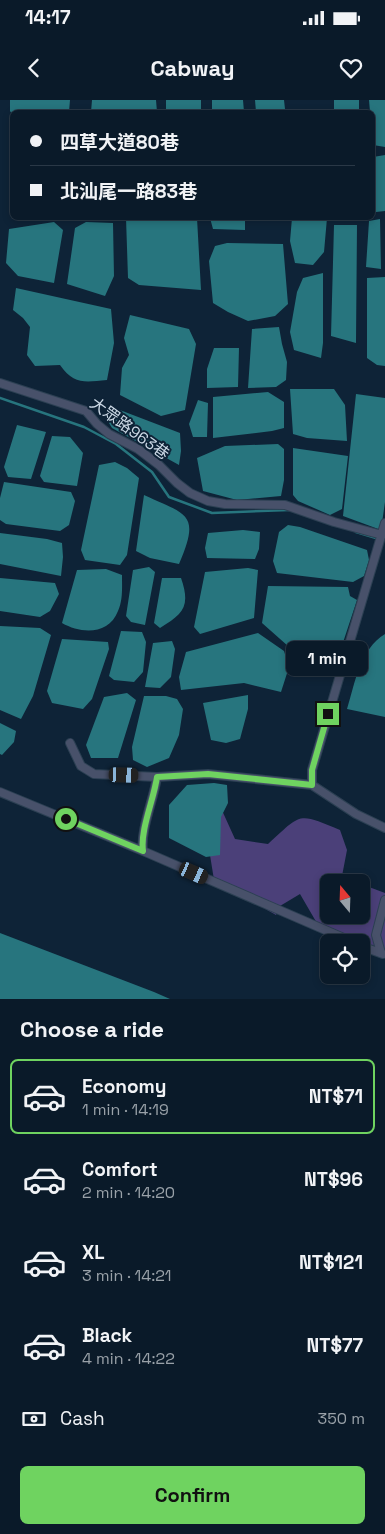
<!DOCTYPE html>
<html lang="en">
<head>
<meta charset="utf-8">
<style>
  body { margin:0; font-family:"Space Grotesk","Noto Sans TC",sans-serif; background:#182735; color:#f1f3f6; height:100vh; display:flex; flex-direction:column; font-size:19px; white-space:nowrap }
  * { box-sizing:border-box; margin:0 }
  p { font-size:16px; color:#99a1a8 }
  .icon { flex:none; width:28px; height:28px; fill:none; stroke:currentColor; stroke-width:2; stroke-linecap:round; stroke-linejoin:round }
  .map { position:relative; height:899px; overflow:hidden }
  .side { display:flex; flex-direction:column; background:#0a1a29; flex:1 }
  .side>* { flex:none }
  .top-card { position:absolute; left:10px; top:10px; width:365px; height:110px; border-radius:8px; box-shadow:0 2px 8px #0003,0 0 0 1px #2a3846; display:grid; align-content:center; height:110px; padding:0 20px; background:#0a1a29 }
  .needle { width:32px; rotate:341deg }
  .buttons { position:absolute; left:320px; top:774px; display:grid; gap:10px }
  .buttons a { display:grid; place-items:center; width:50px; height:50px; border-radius:8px; background:#0a1a29; box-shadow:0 2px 8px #0003,0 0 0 1px #2a3846; font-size:25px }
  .end { position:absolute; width:22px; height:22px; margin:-11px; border:6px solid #6fd360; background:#111; box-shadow:0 0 0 2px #111 }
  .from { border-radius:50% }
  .bubble { position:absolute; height:35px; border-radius:8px; background:#0a1a29; box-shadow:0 2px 8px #0003,0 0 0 1px #2a3846; font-size:16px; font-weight:800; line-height:35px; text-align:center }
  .car { position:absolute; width:15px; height:30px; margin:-15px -8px; border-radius:6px; box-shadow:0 0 4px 1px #0007; background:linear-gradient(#222 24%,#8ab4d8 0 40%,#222 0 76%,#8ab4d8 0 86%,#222 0) }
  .top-card b { display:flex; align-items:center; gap:18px; height:48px; font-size:19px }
  .top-card b+b { border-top:1px solid #2a3846 }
  .top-card i { width:12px; height:12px; background:#f1f3f6 }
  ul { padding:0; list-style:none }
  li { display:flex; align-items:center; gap:15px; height:75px; margin:0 10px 8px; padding:0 10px; border:2px solid transparent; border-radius:8px }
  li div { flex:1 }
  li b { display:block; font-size:19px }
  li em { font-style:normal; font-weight:800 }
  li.selected { border-color:#6fd360 }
  li>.icon { width:45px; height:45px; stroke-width:1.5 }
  h2 { padding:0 20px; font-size:22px; line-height:60px }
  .pay { display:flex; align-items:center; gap:12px; height:55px; padding:0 20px; font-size:19px }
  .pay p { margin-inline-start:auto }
  .button { display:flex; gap:10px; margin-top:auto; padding:10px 20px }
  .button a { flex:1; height:58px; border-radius:8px; background:#6fd360; color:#111; font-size:20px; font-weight:800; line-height:58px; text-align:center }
  .status { display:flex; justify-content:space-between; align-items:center; height:35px; padding:0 25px; background:#0a1a29; direction:ltr }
  .status svg { height:14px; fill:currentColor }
  header { display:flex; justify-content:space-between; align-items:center; height:65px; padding:0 20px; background:#0a1a29; font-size:22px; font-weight:800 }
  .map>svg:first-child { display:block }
  .forest { fill:#4b4079 }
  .water { fill:#27757e }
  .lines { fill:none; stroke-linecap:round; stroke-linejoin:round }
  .stream { stroke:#27757e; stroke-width:2.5 }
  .minor-casing { stroke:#2c4053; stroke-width:10 }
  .minor { stroke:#48516a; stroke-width:8 }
  .route { stroke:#6fd360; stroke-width:6 }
  .labels { text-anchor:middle; stroke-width:4; stroke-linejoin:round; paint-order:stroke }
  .street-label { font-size:16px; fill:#ccd9e6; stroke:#0e2337 }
</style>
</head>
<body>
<div class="status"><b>14:17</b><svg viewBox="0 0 49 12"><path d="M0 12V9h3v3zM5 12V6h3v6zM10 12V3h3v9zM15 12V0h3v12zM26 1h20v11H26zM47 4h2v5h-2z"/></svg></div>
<header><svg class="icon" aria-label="back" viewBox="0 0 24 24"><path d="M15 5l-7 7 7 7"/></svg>Cabway<svg class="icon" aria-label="heart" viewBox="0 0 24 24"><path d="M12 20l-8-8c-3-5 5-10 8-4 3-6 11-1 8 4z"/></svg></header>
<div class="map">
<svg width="385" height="899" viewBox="0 0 385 899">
  <rect width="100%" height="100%" fill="#0e2337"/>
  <path class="forest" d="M220 706 235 739 268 744C302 713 297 712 340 730L347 750 342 776 359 782H329V815H361V784L385 793V855L361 842H354L318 825 300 794 280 806 276 815 214 780 206 730Z"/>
  <path class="water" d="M10 0H70L69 12H12V14L10 11Z
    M92 0H156L157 12H91Z
    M166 0H201V12H166Z
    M212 0H243L244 12H212Z
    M255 0H284L285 9 282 12H256Z
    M334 0H359V12H334Z
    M369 0H385V47L373 45 372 12H370Z
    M385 55V111L376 112 373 107V57Z
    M126 118H197L201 190 139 185 128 178Z
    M210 118H245V130L213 129Z
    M292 118H327L324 152 313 165 295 163 290 141Z
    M380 119 381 169 366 167 369 121Z
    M54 122 63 130 54 183 18 176 6 163 9 129Z
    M86 122 113 123 114 176 105 196 67 184 75 128Z
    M334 125H357L356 243 331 236Z
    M227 143 283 144 288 204 275 216 248 221 228 212 213 203 209 161 215 146Z
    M323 173V243L321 258 294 250 290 232 297 192 303 178Z
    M385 177V266L377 265 367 258V178Z
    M16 188 111 209 114 243 107 280C85 282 74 285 60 265L35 266 27 255 30 227 23 218 13 210Z
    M130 215 189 229 196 244 185 310 161 316 120 295 122 268 129 255 124 238Z
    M279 227 282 244 287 262 286 280 276 287 248 288 252 229Z
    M214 248H239L238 287 207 288V269Z
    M290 289H334L345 305 347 341 307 338 293 334Z
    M268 292 284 302V328L272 331 213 338V297Z
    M356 294 385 298V402L381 430 343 416Z
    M198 300 208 303 207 337H193L189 324Z
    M112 307 180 333 181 351 179 365 112 328 106 318Z
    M17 325 46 332 31 379 8 377 4 367Z
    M52 336 70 337 83 353 77 386 44 382 40 376Z
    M278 344 284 349V380L281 396 237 400 203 391 197 358 225 346Z
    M293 348 348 356 342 409 330 415 298 401 293 395Z
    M115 362 127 368 139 378 127 455 120 465 85 460 81 450 99 365Z
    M4 382 71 392 75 401 69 425 60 431 6 424 0 420V398Z
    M144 395C187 415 201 413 179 464L150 458 136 451Z
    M288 425 300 427 367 450 369 460 364 476 353 482 277 473 273 461 279 432Z
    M243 430 260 432 259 449 255 459 207 458 205 448 208 433Z
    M0 433 47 439 62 443 63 457 61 476 0 464Z
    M149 467 155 472 145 525 131 522 126 516 133 470Z
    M248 468 258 470 254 518 200 534 194 527 205 472Z
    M106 469 122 475C122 487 123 500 118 511 109 535 81 534 62 523L77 470Z
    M0 478 55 483 59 494 50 511 40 517 0 511Z
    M162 478H181C191 507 183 514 160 528L154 523Z
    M268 486 348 487 350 496 357 500 332 576 297 554 262 523Z
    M0 526 40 528 51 535 33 596 21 619 0 610Z
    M121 531 142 532 146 542 143 572 134 582 114 580 109 576Z
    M258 533 284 551 289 567 281 592 244 583 181 590 179 577 186 552Z
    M385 534V617L347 609C355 583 360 549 385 534Z
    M62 539 108 542 109 549 92 599 83 609 52 603 47 591Z
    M172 541 175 549 171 577 160 588 145 587 153 543Z
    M127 593 136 600 118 658H91L86 645 104 597Z
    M248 595V609L240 639 226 643 211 640 203 603Z
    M144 596H166L177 599 183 609 179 635 169 658 147 667 133 660 132 647Z
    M0 623 16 631 14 642 2 655 0 654Z
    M214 683 227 685 228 703 221 717 220 755 206 757 169 738V705L187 685Z
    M0 833 154 892 170 899H0Z"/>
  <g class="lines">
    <path class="stream" d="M0 298 84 327 116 344 152 372 169 397 212 413 289 410
      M356 432 376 438"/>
    <defs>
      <path id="minor" d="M0 283 86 311 97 324 109 334 138 349 159 365 177 383 190 393 208 401 225 404 285 405 334 422 382 435
        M70 643 81 666 94 674 157 677 208 674 312 685 356 714 385 728
        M312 685V670L385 423
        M0 692 143 751 353 842
        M143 751C140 730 154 699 157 677
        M361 846 383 854
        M381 853 376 835 385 800"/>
    </defs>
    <use href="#minor" class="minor-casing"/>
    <use href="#minor" class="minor"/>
  </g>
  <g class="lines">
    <path class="route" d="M66 719 143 751C140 730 154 699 157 677L208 674 312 685V670L328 614"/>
  </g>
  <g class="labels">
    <g class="street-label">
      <text transform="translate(130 328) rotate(36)" y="6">大眾路963巷</text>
    </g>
  </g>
</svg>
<div class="buttons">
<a><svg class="needle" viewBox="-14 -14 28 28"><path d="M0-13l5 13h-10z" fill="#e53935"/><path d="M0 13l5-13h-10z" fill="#99a1a8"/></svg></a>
<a><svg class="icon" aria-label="locate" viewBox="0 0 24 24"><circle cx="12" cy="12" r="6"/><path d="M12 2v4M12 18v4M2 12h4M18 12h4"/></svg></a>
</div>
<i class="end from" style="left:66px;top:719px"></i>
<i class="end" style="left:328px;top:614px"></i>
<div class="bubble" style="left:286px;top:541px;width:82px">1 min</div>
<i class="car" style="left:124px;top:675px;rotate:92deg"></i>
<i class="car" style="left:194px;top:773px;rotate:114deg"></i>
<div class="top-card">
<b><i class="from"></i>四草大道80巷</b>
<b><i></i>北汕尾一路83巷</b>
</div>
</div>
<section class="side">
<h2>Choose a ride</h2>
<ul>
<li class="selected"><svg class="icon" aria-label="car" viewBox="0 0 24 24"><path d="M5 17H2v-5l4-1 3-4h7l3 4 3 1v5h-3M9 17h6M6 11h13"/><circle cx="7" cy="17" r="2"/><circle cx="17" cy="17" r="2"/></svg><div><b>Economy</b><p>1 min · 14:19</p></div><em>NT$71</em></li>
<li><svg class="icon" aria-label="car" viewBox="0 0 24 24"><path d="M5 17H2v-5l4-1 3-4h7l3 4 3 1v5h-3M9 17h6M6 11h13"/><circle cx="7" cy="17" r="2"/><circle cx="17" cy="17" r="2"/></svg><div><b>Comfort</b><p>2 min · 14:20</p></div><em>NT$96</em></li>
<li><svg class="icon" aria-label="car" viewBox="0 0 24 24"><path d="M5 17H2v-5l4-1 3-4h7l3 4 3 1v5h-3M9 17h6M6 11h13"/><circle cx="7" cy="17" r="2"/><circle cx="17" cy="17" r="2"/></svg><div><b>XL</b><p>3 min · 14:21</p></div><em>NT$121</em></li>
<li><svg class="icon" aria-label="car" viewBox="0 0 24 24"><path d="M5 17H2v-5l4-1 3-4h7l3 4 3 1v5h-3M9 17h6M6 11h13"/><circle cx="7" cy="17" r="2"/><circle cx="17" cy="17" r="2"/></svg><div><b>Black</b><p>4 min · 14:22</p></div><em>NT$77</em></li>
</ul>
<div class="pay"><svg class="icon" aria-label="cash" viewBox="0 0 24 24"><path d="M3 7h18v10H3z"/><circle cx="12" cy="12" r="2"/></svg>Cash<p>350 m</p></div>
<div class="button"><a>Confirm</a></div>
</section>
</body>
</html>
